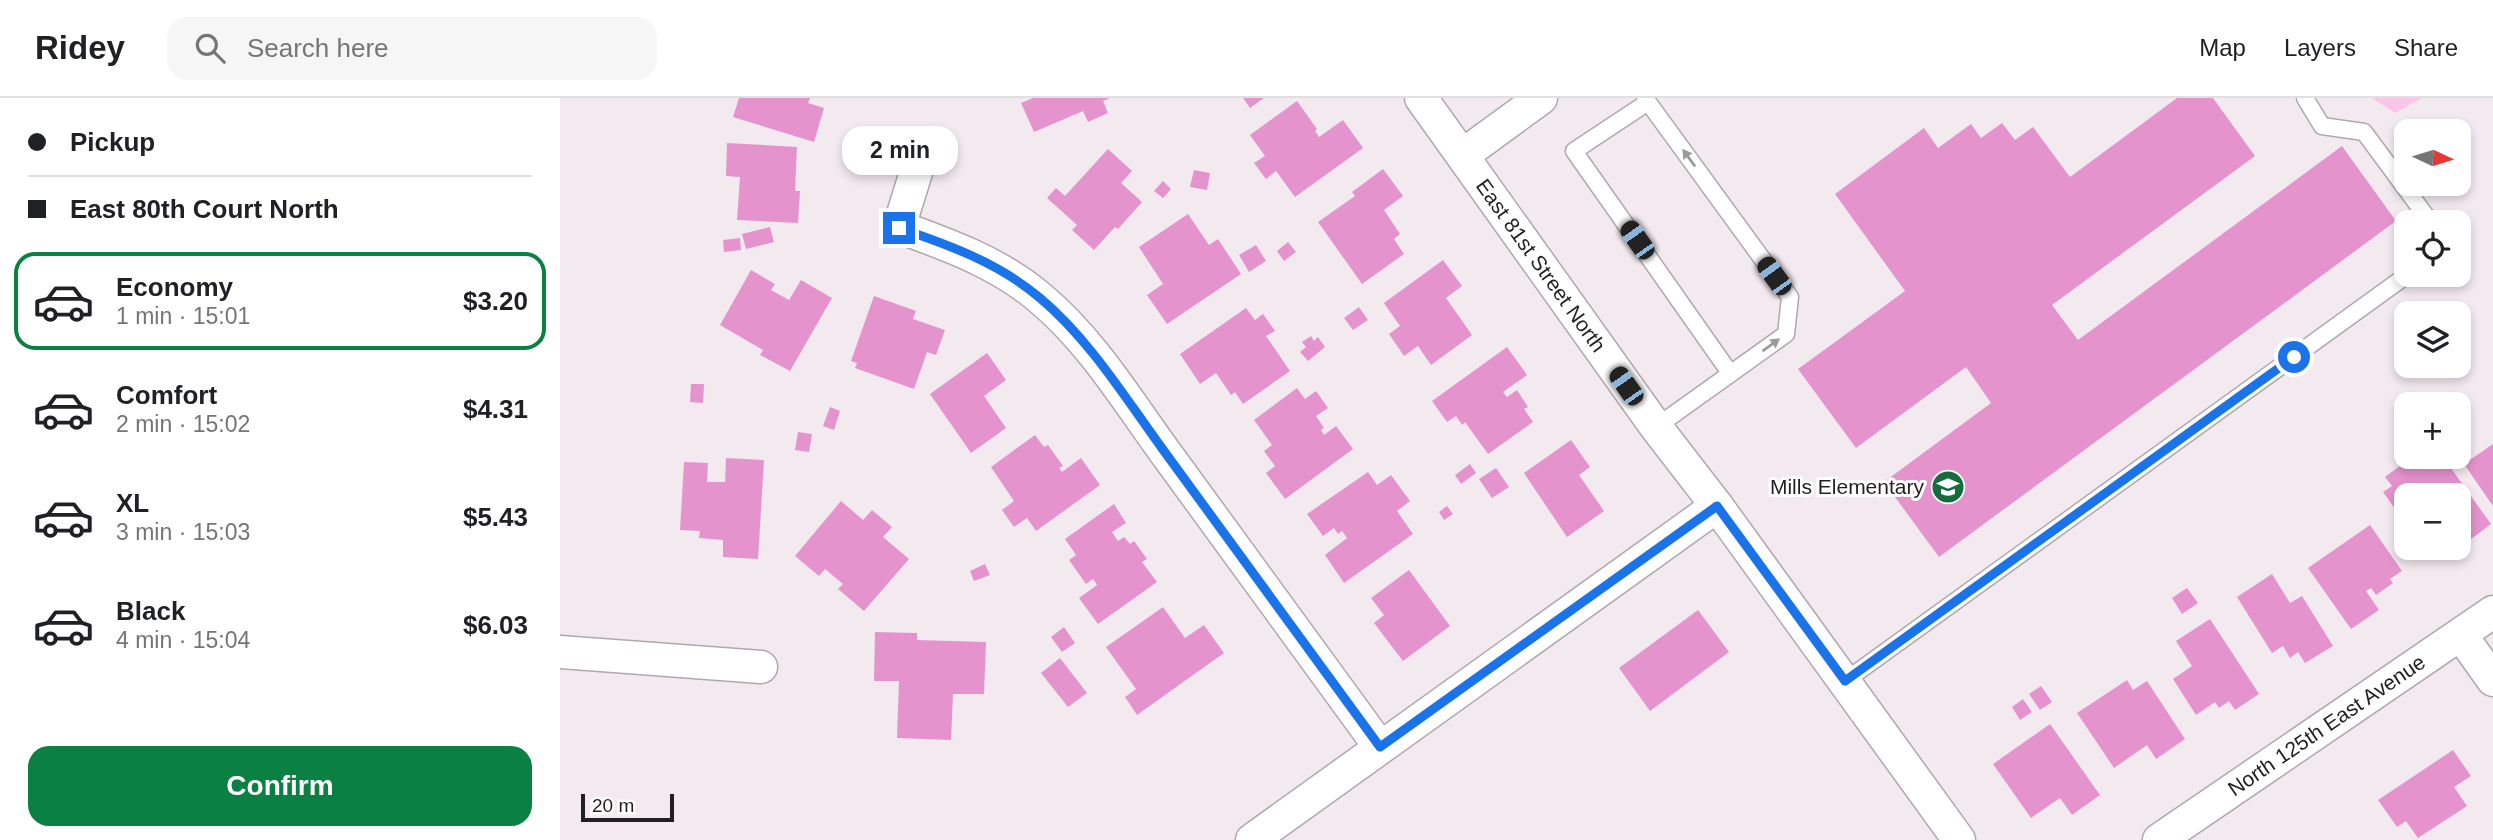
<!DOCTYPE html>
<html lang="en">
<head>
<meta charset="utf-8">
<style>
  body { margin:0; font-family:Arial,sans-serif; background:#f6f6f6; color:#202124; height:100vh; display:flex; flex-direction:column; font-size:26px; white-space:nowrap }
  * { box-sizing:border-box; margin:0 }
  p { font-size:23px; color:#757577 }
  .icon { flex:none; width:38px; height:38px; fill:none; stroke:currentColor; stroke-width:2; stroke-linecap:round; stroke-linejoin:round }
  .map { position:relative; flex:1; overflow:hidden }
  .drawer { display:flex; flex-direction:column; background:#fff; width:560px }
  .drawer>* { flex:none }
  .banner { display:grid; align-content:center; height:154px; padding:0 28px; background:#fff }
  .needle { width:46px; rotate:94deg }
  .tools { position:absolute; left:1834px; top:21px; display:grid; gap:14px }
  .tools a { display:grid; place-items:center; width:77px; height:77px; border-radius:14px; background:#fff; box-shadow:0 4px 10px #0003; font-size:35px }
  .scale { position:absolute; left:21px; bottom:18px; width:93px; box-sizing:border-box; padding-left:7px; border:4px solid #221f21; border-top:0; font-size:19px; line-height:24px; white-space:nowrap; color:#221f21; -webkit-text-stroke:5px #fff; paint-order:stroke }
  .end { position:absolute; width:32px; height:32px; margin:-16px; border:9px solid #1a73e8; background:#fff; box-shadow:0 0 0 4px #fff }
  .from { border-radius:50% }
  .bubble { position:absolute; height:49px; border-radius:21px; background:#fff; box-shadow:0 4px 10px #0003; font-size:23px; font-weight:700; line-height:49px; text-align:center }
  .car { position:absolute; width:21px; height:42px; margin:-21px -10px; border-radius:9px; box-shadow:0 0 5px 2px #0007; background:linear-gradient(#222 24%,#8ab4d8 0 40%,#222 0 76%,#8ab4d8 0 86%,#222 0) }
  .banner b { display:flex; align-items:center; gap:24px; height:66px; font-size:26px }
  .banner b+b { border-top:2px solid #e0e0e0 }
  .banner i { width:18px; height:18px; background:#202124 }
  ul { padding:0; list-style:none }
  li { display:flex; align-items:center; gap:21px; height:98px; margin:0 14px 10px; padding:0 14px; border:4px solid transparent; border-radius:21px }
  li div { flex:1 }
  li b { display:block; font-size:26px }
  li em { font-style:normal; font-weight:700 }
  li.active { border-color:#0b8043 }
  li>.icon { width:63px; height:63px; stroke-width:1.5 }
  .primary-button { display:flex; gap:14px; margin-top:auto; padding:14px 28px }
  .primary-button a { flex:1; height:80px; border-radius:21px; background:#0b8043; color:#fff; font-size:28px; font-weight:700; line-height:80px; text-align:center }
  header { display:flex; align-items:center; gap:42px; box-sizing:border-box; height:98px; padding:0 35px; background:#fff; border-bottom:2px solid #e0e0e0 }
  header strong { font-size:33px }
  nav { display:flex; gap:38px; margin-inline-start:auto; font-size:24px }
  .search { width:490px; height:63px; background:#f6f6f6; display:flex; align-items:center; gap:18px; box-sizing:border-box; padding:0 24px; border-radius:21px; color:#757577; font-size:26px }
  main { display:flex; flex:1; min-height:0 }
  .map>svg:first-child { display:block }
  .green { fill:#f9c6e9 }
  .building { fill:#e593cd }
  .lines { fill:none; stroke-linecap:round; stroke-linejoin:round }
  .lane-casing { stroke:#b0a8ad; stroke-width:19 }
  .street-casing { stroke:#b0a8ad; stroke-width:35 }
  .lane { stroke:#fff; stroke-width:16 }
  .street { stroke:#fff; stroke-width:32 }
  .oneway { fill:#9c9a9b }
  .route { stroke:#1a73e8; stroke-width:9 }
  .labels { text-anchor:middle; stroke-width:6; stroke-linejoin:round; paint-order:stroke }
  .street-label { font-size:21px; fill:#221f21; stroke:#fff }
  .poi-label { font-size:21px; fill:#221f21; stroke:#fff; text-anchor:end }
</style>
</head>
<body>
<header>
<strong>Ridey</strong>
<div class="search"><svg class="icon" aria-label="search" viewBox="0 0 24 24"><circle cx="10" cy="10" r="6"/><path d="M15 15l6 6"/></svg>Search here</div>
<nav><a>Map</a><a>Layers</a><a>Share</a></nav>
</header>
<main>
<section class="drawer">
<div class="banner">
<b><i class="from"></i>Pickup</b>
<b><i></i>East 80th Court North</b>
</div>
<ul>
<li class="active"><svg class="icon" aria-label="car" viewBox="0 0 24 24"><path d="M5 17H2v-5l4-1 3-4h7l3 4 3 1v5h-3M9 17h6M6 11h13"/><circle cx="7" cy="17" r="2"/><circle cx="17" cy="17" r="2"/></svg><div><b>Economy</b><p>1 min · 15:01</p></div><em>$3.20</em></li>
<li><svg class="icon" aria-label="car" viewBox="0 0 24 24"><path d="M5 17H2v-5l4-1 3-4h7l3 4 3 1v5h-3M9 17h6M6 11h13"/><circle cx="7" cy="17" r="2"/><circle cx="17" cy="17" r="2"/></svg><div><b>Comfort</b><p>2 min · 15:02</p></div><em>$4.31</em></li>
<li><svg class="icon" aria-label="car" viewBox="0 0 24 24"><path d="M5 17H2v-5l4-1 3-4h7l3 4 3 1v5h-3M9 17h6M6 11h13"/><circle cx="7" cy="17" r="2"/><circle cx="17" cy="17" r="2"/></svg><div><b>XL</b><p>3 min · 15:03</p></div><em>$5.43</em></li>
<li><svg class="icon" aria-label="car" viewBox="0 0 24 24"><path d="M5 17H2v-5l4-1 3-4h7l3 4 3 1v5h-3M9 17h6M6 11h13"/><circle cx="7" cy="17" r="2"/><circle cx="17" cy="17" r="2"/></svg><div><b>Black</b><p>4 min · 15:04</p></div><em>$6.03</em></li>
</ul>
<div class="primary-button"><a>Confirm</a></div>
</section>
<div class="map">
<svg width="1933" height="742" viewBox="0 0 1933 742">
  <rect width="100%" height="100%" fill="#f3eaf0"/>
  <path class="green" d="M1812 0H1862L1835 15Z"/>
  <path class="building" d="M179 0H250L248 5 264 10 254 44 173 19Z
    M473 0H550L543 3 548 15 528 24 523 13 474 34 461 5Z
    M683 0H704L690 10Z
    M1617 0H1653L1695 58 1492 207 1518 242 1782 48 1836 123 1379 459 1324 384 1431 305 1406 269 1296 350 1238 271 1345 193 1275 96 1364 30 1378 50 1411 26 1421 40 1442 25 1455 42 1473 29 1510 79Z
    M737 3 757 31 755 33 759 39 783 22 803 50 735 99 716 73 706 81 694 65 705 58 690 37Z
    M167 45 237 49 235 93H240L238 125 177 122 180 79 166 78Z
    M548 51 572 73 561 85 582 104 558 131 555 129 534 152 512 132 517 127 487 100 496 90 505 98Z
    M823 71 843 98 824 112 840 136 834 141 844 156 802 186 758 124 795 98 792 94Z
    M634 72 650 75 647 92 630 89Z
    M603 83 611 91 603 100 594 93Z
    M628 116 649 147 658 141 681 176 607 226 587 197 603 186 579 149Z
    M210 129 214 144 186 151 182 136Z
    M180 140 181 152 164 154 163 142Z
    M728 144 736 154 724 163 717 153Z
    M696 147 706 163 689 174 679 157Z
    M883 162 902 188 886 200 912 237 871 267 858 248 844 258 829 236 840 228 824 205Z
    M191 172 215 186 211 192 229 202 241 182 272 200 230 273 200 257 203 252 160 227Z
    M314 198 356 213 353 221 385 232 376 257 367 254 354 291 295 270 297 265 291 263Z
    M799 209 808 222 793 232 784 220Z
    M686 210 695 222 703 216 715 233 706 238 730 273 683 306 675 294 671 297 656 275 640 286 620 256Z
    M751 238 754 243 758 239 765 249 748 263 740 254 746 249 742 244Z
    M947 249 967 277 943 294 947 299 957 292 968 309 964 311 973 324 928 356 905 324 902 327 896 318 887 324 872 303Z
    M427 255 446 282 424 298 446 330 411 355 370 296Z
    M131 286H144L143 305 130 304Z
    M737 290 745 301 756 293 768 310 756 318 764 330 761 332 764 337 776 328 793 351 725 401 706 375 715 368 704 353 712 347 694 322Z
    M270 309 280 313 274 332 263 328Z
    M238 334 252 336 249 354 235 352Z
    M475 337 484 349 488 347 503 368 499 370 502 374 521 360 540 387 476 433 467 420 454 429 442 412 454 403 431 369Z
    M1011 342 1030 369 1019 377 1044 413 1007 439 964 375Z
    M1933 346V408L1904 366Z
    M1852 359H1867L1869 361 1872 359H1883L1931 426 1902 448 1899 444V397H1846V426L1823 394 1832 388 1825 379Z
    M166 360 204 362 198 461 163 459V442L139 440 140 433 120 432 124 364 148 365 147 384H165Z
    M910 366 916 375 901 386 895 377Z
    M936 370 949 389 932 400 919 381Z
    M808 374 817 387 831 377 850 403 837 413 853 436 784 485 765 457 787 440 782 433 778 436 774 430 763 438 747 416Z
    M281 403 303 422 312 412 332 429 323 439 349 461 304 513 278 491 283 486 265 471 259 478 235 458Z
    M554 406 566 425 552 434 558 443 564 439 570 446 574 443 587 461 582 464 597 484 538 526 519 500 537 487 533 481 526 486 509 462 516 457 505 441Z
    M887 408 893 416 884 422 879 414Z
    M1810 427 1842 473 1830 481 1833 485 1816 497 1811 490 1806 493 1819 512 1791 531 1748 470Z
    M425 466 430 477 414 483 410 473Z
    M849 472 890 528 843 563 814 525 824 517 811 500Z
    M1712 476 1730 505 1742 498 1773 548 1745 565 1738 554 1730 560 1723 548 1712 555 1677 499Z
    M1627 490 1638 505 1622 516 1612 500Z
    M603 509 625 540 644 527 664 555 577 617 565 599 576 591 546 549Z
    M1138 512 1169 554 1090 613 1059 570Z
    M1650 521 1699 596 1675 612 1669 603 1659 610 1655 604 1636 617 1613 581 1632 568 1616 543Z
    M504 529 515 545 502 554 491 539Z
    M315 534 357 535V542L426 544 424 596H393L391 642 337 640 339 583H314Z
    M500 560 527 595 508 609 481 575Z
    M1567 582 1573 592 1587 583 1625 641 1596 661 1587 647 1554 670 1517 615Z
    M1481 588 1492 604 1480 612 1469 596Z
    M1463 601 1472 614 1460 622 1452 609Z
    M1490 626 1540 697 1512 717 1500 700 1471 720 1433 666Z
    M1893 652 1911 678 1894 689 1907 708 1858 740 1846 723 1837 729 1818 702Z"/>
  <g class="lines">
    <defs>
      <path id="lane" d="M1085 0 1230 199 1226 236 1096 329
        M1745 0 1762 28 1804 34 1866 118V124
        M1088 4 1014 53 1170 275
        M1285 583 1847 177"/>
      <g id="street">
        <path id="s1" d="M861 0 1096 329 1157 408 1399 742"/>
        <path d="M362 55 339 129C389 147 439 165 480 200 533 244 570 307 610 361 680 457 750 553 820 649"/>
        <path d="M903 57 981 0"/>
        <path d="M1901 537 1933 582"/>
        <path d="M0 554 201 569"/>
        <path d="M692 742 1157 408"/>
        <path id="s2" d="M1599 742 1933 514"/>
      </g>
    </defs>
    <use href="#lane" class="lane-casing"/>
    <use href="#street" class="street-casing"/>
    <use href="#lane" class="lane"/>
    <use href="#street" class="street"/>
  </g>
  <defs><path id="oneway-solid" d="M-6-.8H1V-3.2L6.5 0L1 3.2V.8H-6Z" transform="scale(1.75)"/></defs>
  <g class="oneway">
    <use href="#oneway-solid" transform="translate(1129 60) rotate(-126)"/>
    <use href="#oneway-solid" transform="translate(1211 247) rotate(-36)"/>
  </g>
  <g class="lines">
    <path class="route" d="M339 130C389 147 439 165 480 200 530 242 566 301 604 353 676 451 747 550 820 649L1157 408 1285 583 1734 259"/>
  </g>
  <defs>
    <symbol id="school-disc" viewBox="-11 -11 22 22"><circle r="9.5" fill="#156c3e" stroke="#fff"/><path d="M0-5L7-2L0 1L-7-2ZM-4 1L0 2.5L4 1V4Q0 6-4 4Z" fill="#fff"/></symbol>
  </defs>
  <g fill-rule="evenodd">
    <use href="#school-disc" x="1369" y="370" width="38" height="38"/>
  </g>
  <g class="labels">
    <g class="street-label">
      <text dy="7" stroke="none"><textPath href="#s1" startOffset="206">East 81st Street North</textPath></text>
      <text dy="7" stroke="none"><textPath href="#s2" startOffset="203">North 125th East Avenue</textPath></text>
    </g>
    <g class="poi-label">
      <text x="1364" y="396">Mills Elementary</text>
    </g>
  </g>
</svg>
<div class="tools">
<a><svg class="needle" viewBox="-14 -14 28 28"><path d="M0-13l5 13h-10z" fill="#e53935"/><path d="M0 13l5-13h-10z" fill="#757577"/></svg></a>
<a><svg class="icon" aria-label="locate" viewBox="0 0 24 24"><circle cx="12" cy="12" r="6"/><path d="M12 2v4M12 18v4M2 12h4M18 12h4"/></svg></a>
<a><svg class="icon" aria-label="layers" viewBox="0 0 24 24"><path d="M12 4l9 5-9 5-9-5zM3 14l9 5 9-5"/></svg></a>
<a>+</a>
<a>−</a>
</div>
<div class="scale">20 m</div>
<i class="end from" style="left:1734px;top:259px"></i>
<i class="end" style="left:339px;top:130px"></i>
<div class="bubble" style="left:282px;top:28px;width:116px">2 min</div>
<i class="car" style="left:1077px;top:142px;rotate:325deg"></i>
<i class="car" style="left:1214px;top:178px;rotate:324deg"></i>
<i class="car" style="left:1066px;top:288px;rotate:325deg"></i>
</div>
</main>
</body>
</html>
